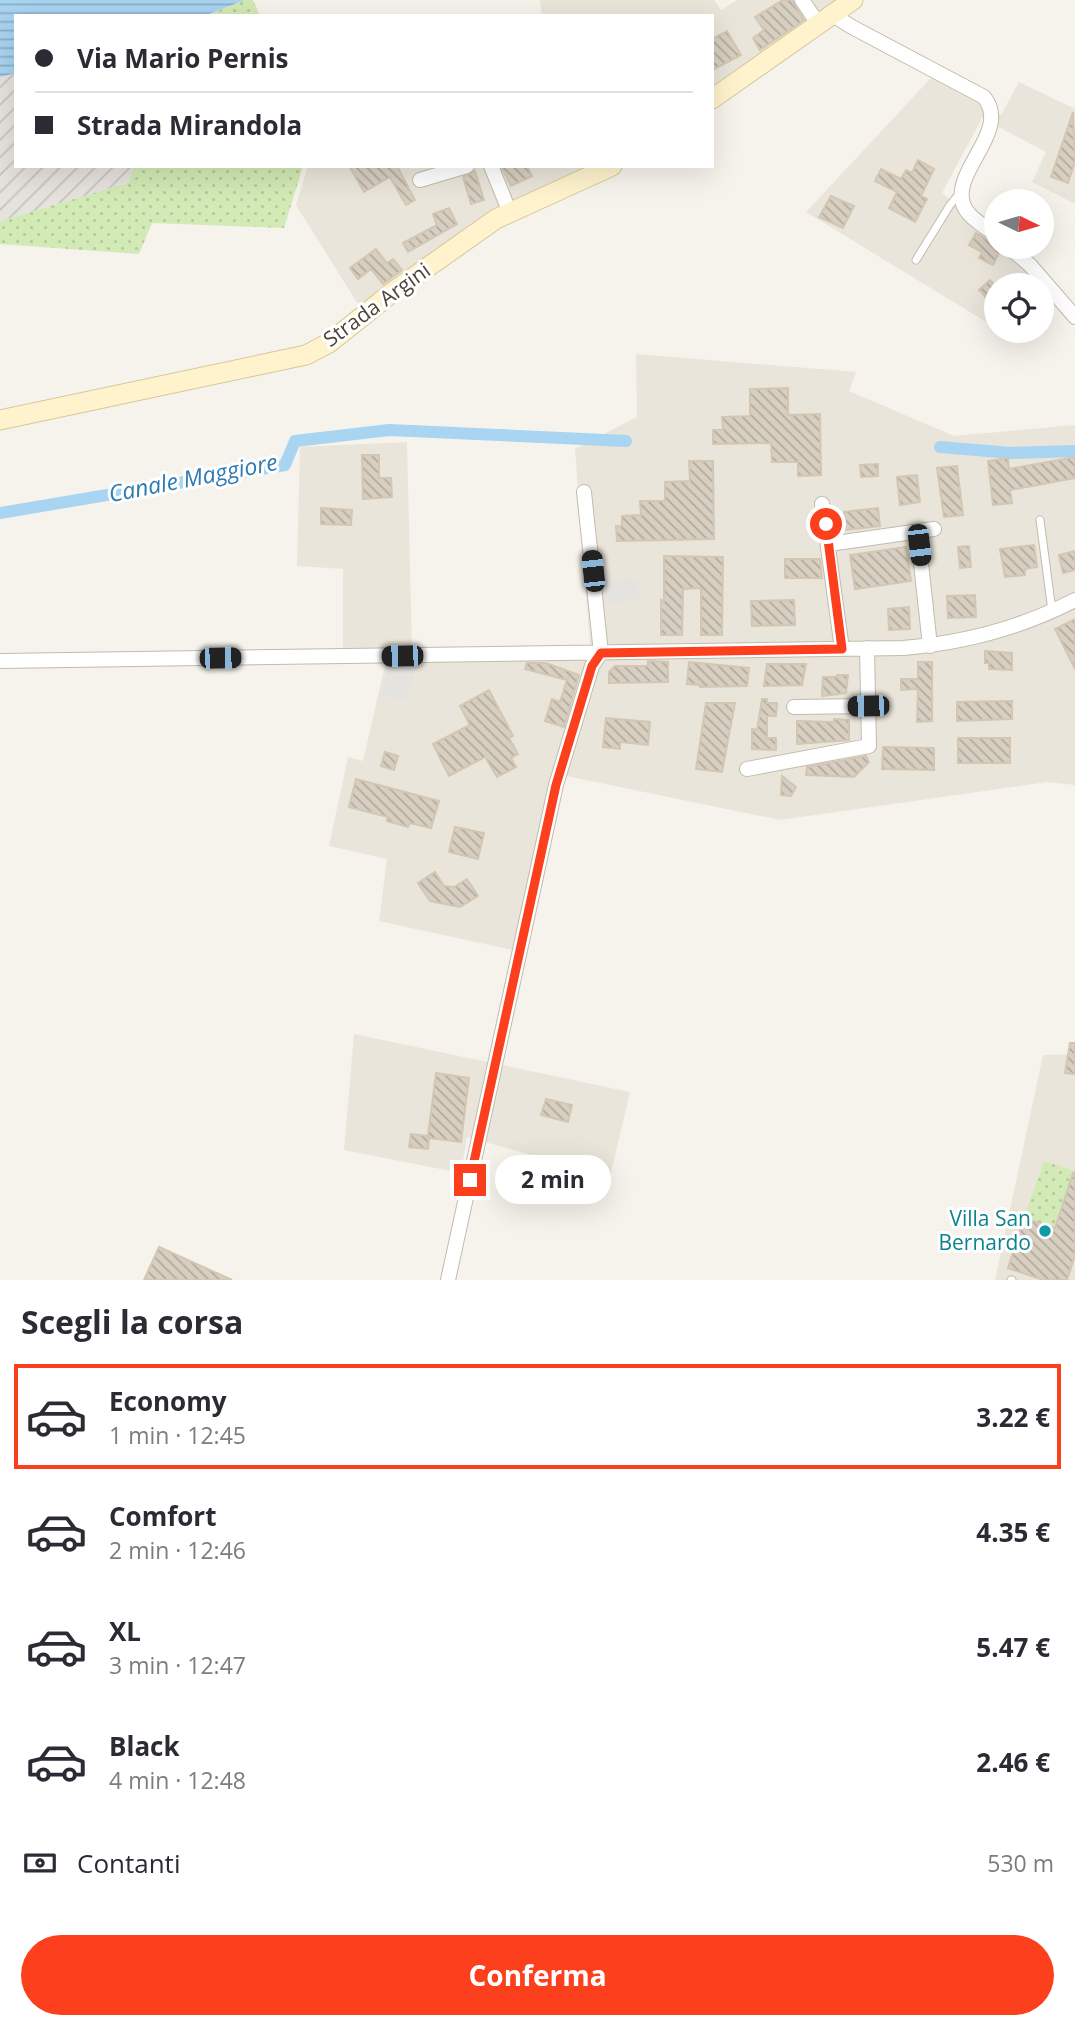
<!DOCTYPE html>
<html lang="it">
<head>
<meta charset="utf-8">
<style>
  body { margin:0; font-family:"Open Sans",sans-serif; background:#f2f2f3; color:#2b2b33; height:100vh; display:flex; flex-direction:column; font-size:26px; white-space:nowrap }
  * { box-sizing:border-box; margin:0 }
  p { font-size:23px; color:#7c7c81 }
  .icon { flex:none; width:38px; height:38px; fill:none; stroke:currentColor; stroke-width:2; stroke-linecap:round; stroke-linejoin:round }
  .map { position:relative; height:1280px; overflow:hidden }
  .panel { display:flex; flex-direction:column; background:#fff; flex:1 }
  .panel>* { flex:none }
  .hud { position:absolute; left:14px; top:14px; width:700px; height:154px; border-radius:0px; box-shadow:0 7px 28px #0002; display:grid; align-content:center; height:154px; padding:0 21px; background:#fff }
  .needle { width:46px; rotate:95deg }
  .controls { position:absolute; left:984px; top:189px; display:grid; gap:14px }
  .controls a { display:grid; place-items:center; width:70px; height:70px; border-radius:50%; background:#fff; box-shadow:0 7px 28px #0002; font-size:35px }
  .end { position:absolute; width:32px; height:32px; margin:-16px; border:9px solid #fc3f1d; background:#fff; box-shadow:0 0 0 4px #fff }
  .from { border-radius:50% }
  .bubble { position:absolute; height:49px; border-radius:24px; background:#fff; box-shadow:0 7px 28px #0002; font-size:23px; font-weight:700; line-height:49px; text-align:center }
  .car { position:absolute; width:21px; height:42px; margin:-21px -10px; border-radius:9px; box-shadow:0 0 5px 2px #0007; background:linear-gradient(#222 24%,#8ab4d8 0 40%,#222 0 76%,#8ab4d8 0 86%,#222 0) }
  .hud b { display:flex; align-items:center; gap:24px; height:66px; font-size:26px }
  .hud b+b { border-top:2px solid #e1e1e2 }
  .hud i { width:18px; height:18px; background:#2b2b33 }
  ul { padding:0; list-style:none }
  li { display:flex; align-items:center; gap:21px; height:105px; margin:0 14px 10px; padding:0 7px; border:4px solid transparent; border-radius:0px }
  li div { flex:1 }
  li b { display:block; font-size:26px }
  li em { font-style:normal; font-weight:700 }
  li.selected { border-color:#fc3f1d }
  li>.icon { width:63px; height:63px; stroke-width:1.5 }
  h2 { padding:0 21px; font-size:32px; line-height:84px }
  .pay { display:flex; align-items:center; gap:18px; height:77px; padding:0 21px; font-size:26px }
  .pay p { margin-inline-start:auto }
  .button { display:flex; gap:14px; margin-top:auto; padding:14px 21px }
  .button a { flex:1; height:80px; border-radius:42px; background:#fc3f1d; color:#fff; font-size:28px; font-weight:700; line-height:80px; text-align:center }
  .map>svg:first-child { display:block }
  .residential { fill:#eae5da }
  .industrial { fill:url(#industrial-furrows) }
  .grass { fill:url(#grass-dots) }
  .parking { fill:#e5e3e0 }
  .water { fill:url(#water-rules) }
  .lines { fill:none; stroke-linecap:round; stroke-linejoin:round }
  .canal { stroke:#a9d4f2; stroke-width:12 }
  .building { fill:url(#building-back-hatch); stroke:#d3c7b4; stroke-width:2 }
  .service-casing { stroke:#c2bbae; stroke-width:9 }
  .minor-casing { stroke:#c2bbae; stroke-width:16 }
  .secondary-casing { stroke:#d6c79b; stroke-width:21 }
  .service { stroke:#fff; stroke-width:7 }
  .minor { stroke:#fff; stroke-width:14 }
  .secondary { stroke:#fff3cd; stroke-width:19 }
  .route { stroke:#fc3f1d; stroke-width:9 }
  .culture-dot { fill:#0f9aa8; stroke:#fff; stroke-width:2.5 }
  .labels { text-anchor:middle; stroke-width:6; stroke-linejoin:round; paint-order:stroke }
  .street-label { font-size:21px; fill:#4b4439; stroke:#fff }
  .culture-label { font-size:21px; fill:#0d838f; stroke:#fff; text-anchor:end }
  .water-label { font-size:23px; font-style:italic; fill:#2e7ab2; stroke:#fff }
</style>
</head>
<body>
<div class="map">
<svg width="1075" height="1280" viewBox="0 0 1075 1280">
  <defs>
    <pattern id="industrial-furrows" width="10" height="10" patternUnits="userSpaceOnUse" patternTransform="scale(1.75)"><rect width="10" height="10" fill="#e6e2dd"/><path d="M-1 1l2-2M0 10L10 0M9 11l2-2" fill="none" stroke="#c7c3be"/></pattern>
    <pattern id="grass-dots" width="8" height="8" patternUnits="userSpaceOnUse" patternTransform="scale(1.75)"><rect width="8" height="8" fill="#d2eab5"/><path d="M2 2h.1M6 6h.1" fill="none" stroke="#b6ca9c" stroke-width="1.8" stroke-linecap="round"/></pattern>
    <pattern id="water-rules" width="6" height="5" patternUnits="userSpaceOnUse" patternTransform="scale(1.75)"><rect width="6" height="5" fill="#a9d4f2"/><path d="M0 2.5h6" fill="none" stroke="#8caec5"/></pattern>
    <pattern id="building-back-hatch" width="6" height="6" patternUnits="userSpaceOnUse" patternTransform="scale(1.75)"><rect width="6" height="6" fill="#d8cfc1"/><path d="M-1 5l2 2M0 0l6 6M5-1l2 2" fill="none" stroke="#b1aa9e"/></pattern>
  </defs>
  <rect width="100%" height="100%" fill="#f6f3ec"/>
  <path class="residential" d="M540 0H714L721 10 737 0H837L712 89V16H542Z
    M931 78 1001 115 1019 82 1075 109V204L1032 182 1046 152 982 118 942 193 996 240V247H1004L1040 285H996V328L806 212Z
    M308 166H591L363 312 296 205Z
    M636 354 856 372 849 391 954 436 1075 425V785L1047 782 780 820 552 773 512 950 379 921 387 859 329 846 348 757 363 761 388 652 343 649V569L297 566 300 447 407 442 412 650 590 646 575 449 637 417Z
    M354 1034 630 1092 610 1177 467 1137 461 1173 344 1150Z
    M1075 1054V1280H995L1043 1055Z"/>
  <path class="industrial" d="M16 73V166H134L128 183 0 221V77Z"/>
  <path class="grass" d="M245 0H253L260 16H204Z
    M134 166H303L284 228 152 223 139 254 0 244V221L128 183Z
    M1044 1161 1075 1171V1189L1068 1188 1055 1228 1024 1218Z"/>
  <path class="parking" d="M638 579 639 601 606 603 605 580Z
    M389 659H418L407 701 382 695Z"/>
  <path class="water" d="M0 0H245L204 16H16V73L0 77Z"/>
  <g class="lines">
    <path class="canal" d="M940 447 1012 453 1075 451
      M0 513 285 465 295 441 389 430 626 441"/>
  </g>
  <path class="building" d="M783 0H792L804 20 760 50 753 38 764 30 755 17Z
    M727 31 741 55 712 70V39Z
    M1073 112 1075 162 1068 183 1051 177Z
    M918 160 934 169 921 196 927 199 915 222 889 208 897 192 875 181 881 169 901 179 906 170 912 173Z
    M349 166H397L415 200 406 205 390 177 364 192Z
    M501 166H527L532 176 511 186Z
    M475 171 484 200 471 204 463 177Z
    M831 196 854 206 843 228 819 217Z
    M449 208 457 224 408 252 403 243 437 225 433 214Z
    M976 233 996 245V247H1000V251L993 265 979 258 982 252 969 245Z
    M376 249 387 263 393 259 402 270 383 284 371 269 358 279 350 268Z
    M990 280 996 286V308L979 290Z
    M788 388V415L820 414 821 475 798 476V462H772L771 443 713 444V430H723L722 417 750 416V389Z
    M362 455H379V478H391L392 497 363 499Z
    M1075 457V478L1010 490 1012 503 993 505 988 461 1008 458 1009 469Z
    M689 461H713L714 539 617 541 616 526H622V516L641 515 640 501H665V482L690 481Z
    M878 464V476L861 477 860 465Z
    M957 466 963 515 944 517 937 468Z
    M917 475 920 502 900 505 897 477Z
    M321 508 352 510 351 525 321 524Z
    M878 508 880 526 846 530 844 512Z
    M1034 545 1037 567 1025 569V575L1005 577 1000 549Z
    M969 546 971 567 960 568 958 547Z
    M906 547 911 581 855 589 850 555Z
    M1075 551V570L1063 573 1059 555Z
    M664 556 723 557 722 635H701V588L683 589 682 635H661V600L664 601Z
    M785 559H820L822 578H785Z
    M975 595 976 617 948 618 947 596Z
    M794 600 795 625 752 626 751 601Z
    M909 607 910 629 889 630 888 609Z
    M1075 619V669L1055 629Z
    M985 651 1012 653V670L989 669V663H985Z
    M648 661 668 662V682L609 683V672L615 666H648Z
    M689 662 749 668 747 686 700 687V685L687 684Z
    M918 662H932V721L917 722 918 689 901 690V679H918Z
    M527 663H546L579 675 564 727 545 721 552 699 560 702 567 680 525 669Z
    M767 664H806L802 685 764 686Z
    M837 675H848L846 693 822 696 823 677H837Z
    M489 690 513 736 509 738 518 754 511 758 516 767 497 777 485 757 449 776 433 744 470 725 460 706Z
    M762 699H767V703H777L776 716H767V738H776V750L752 749V729L757 730Z
    M1012 701V719L957 721V702Z
    M706 703H735L722 772 696 769Z
    M606 718 650 722 648 745 620 742V749L603 747Z
    M834 719 849 720V740L797 744V721L834 722Z
    M958 738H1010V763H958Z
    M883 747 934 748V770L882 769Z
    M385 752 398 756 394 770 381 766Z
    M866 756 869 762 854 777 806 775 807 767Z
    M782 776 796 787 791 796 781 795Z
    M356 779 439 801 431 828 410 823 408 827 387 821 388 817 349 807Z
    M455 827 484 833 478 859 449 852Z
    M435 872 444 886 454 887 467 879 478 896 460 907 430 901 418 883Z
    M1070 1043H1075V1074L1065 1073Z
    M436 1073 469 1078 461 1142 429 1138 428 1149 409 1147 411 1134 428 1136Z
    M546 1099 572 1105 568 1122 541 1115Z
    M1073 1173H1075V1255L1067 1280H1043L1008 1268 1024 1218 1055 1228Z
    M159 1247 232 1280H144Z"/>
  <g class="lines">
    <defs>
      <path id="service" d="M916 260 950 205 960 193
        M1040 520 1052 611
        M1011 1280H1012"/>
      <path id="minor" d="M802 0 819 25
        M833 15 852 27 984 97C1013 133 944 175 966 210 972 220 987 228 996 235
        M491 166 510 213
        M420 180 467 166
        M1009 247 1030 265 1075 317
        M822 504 842 649
        M829 544 934 529
        M919 545 930 646
        M0 661 903 648C963 643 1021 628 1075 600
        M794 707 868 706
        M747 769 869 746 867 648
        M448 1280 556 785 592 666 601 653 584 492"/>
      <path id="secondary" d="M712 99 853 0
        M0 420 306 355 329 343 394 291 496 219 612 166"/>
    </defs>
    <use href="#service" class="service-casing"/>
    <use href="#minor" class="minor-casing"/>
    <use href="#secondary" class="secondary-casing"/>
    <use href="#service" class="service"/>
    <use href="#minor" class="minor"/>
    <use href="#secondary" class="secondary"/>
  </g>
  <g class="lines">
    <path class="route" d="M470 1180 556 785 592 666 601 653 842 649 826 524"/>
  </g>
  <circle class="culture-dot" cx="1045" cy="1231" r="7"/>
  <g class="labels">
    <g class="street-label">
      <text transform="translate(377 305) rotate(-36)" y="7">Strada Argini</text>
    </g>
    <g class="culture-label">
      <text x="1031" y="1226">Villa San<tspan x="1031" dy="24">Bernardo</tspan></text>
    </g>
    <g class="water-label">
      <text transform="translate(193 478) rotate(-11)" y="8">Canale Maggiore</text>
    </g>
  </g>
</svg>
<div class="controls">
<a><svg class="needle" viewBox="-14 -14 28 28"><path d="M0-13l5 13h-10z" fill="#e53935"/><path d="M0 13l5-13h-10z" fill="#7c7c81"/></svg></a>
<a><svg class="icon" aria-label="locate" viewBox="0 0 24 24"><circle cx="12" cy="12" r="6"/><path d="M12 2v4M12 18v4M2 12h4M18 12h4"/></svg></a>
</div>
<i class="end from" style="left:826px;top:524px"></i>
<i class="end" style="left:470px;top:1180px"></i>
<div class="bubble" style="left:495px;top:1155px;width:116px">2 min</div>
<i class="car" style="left:919px;top:545px;rotate:173deg"></i>
<i class="car" style="left:593px;top:571px;rotate:354deg"></i>
<i class="car" style="left:402px;top:656px;rotate:269deg"></i>
<i class="car" style="left:220px;top:658px;rotate:89deg"></i>
<i class="car" style="left:868px;top:706px;rotate:269deg"></i>
<div class="hud">
<b><i class="from"></i>Via Mario Pernis</b>
<b><i></i>Strada Mirandola</b>
</div>
</div>
<section class="panel">
<h2>Scegli la corsa</h2>
<ul>
<li class="selected"><svg class="icon" aria-label="car" viewBox="0 0 24 24"><path d="M5 17H2v-5l4-1 3-4h7l3 4 3 1v5h-3M9 17h6M6 11h13"/><circle cx="7" cy="17" r="2"/><circle cx="17" cy="17" r="2"/></svg><div><b>Economy</b><p>1 min · 12:45</p></div><em>3.22 €</em></li>
<li><svg class="icon" aria-label="car" viewBox="0 0 24 24"><path d="M5 17H2v-5l4-1 3-4h7l3 4 3 1v5h-3M9 17h6M6 11h13"/><circle cx="7" cy="17" r="2"/><circle cx="17" cy="17" r="2"/></svg><div><b>Comfort</b><p>2 min · 12:46</p></div><em>4.35 €</em></li>
<li><svg class="icon" aria-label="car" viewBox="0 0 24 24"><path d="M5 17H2v-5l4-1 3-4h7l3 4 3 1v5h-3M9 17h6M6 11h13"/><circle cx="7" cy="17" r="2"/><circle cx="17" cy="17" r="2"/></svg><div><b>XL</b><p>3 min · 12:47</p></div><em>5.47 €</em></li>
<li><svg class="icon" aria-label="car" viewBox="0 0 24 24"><path d="M5 17H2v-5l4-1 3-4h7l3 4 3 1v5h-3M9 17h6M6 11h13"/><circle cx="7" cy="17" r="2"/><circle cx="17" cy="17" r="2"/></svg><div><b>Black</b><p>4 min · 12:48</p></div><em>2.46 €</em></li>
</ul>
<div class="pay"><svg class="icon" aria-label="cash" viewBox="0 0 24 24"><path d="M3 7h18v10H3z"/><circle cx="12" cy="12" r="2"/></svg>Contanti<p>530 m</p></div>
<div class="button"><a>Conferma</a></div>
</section>
</body>
</html>
